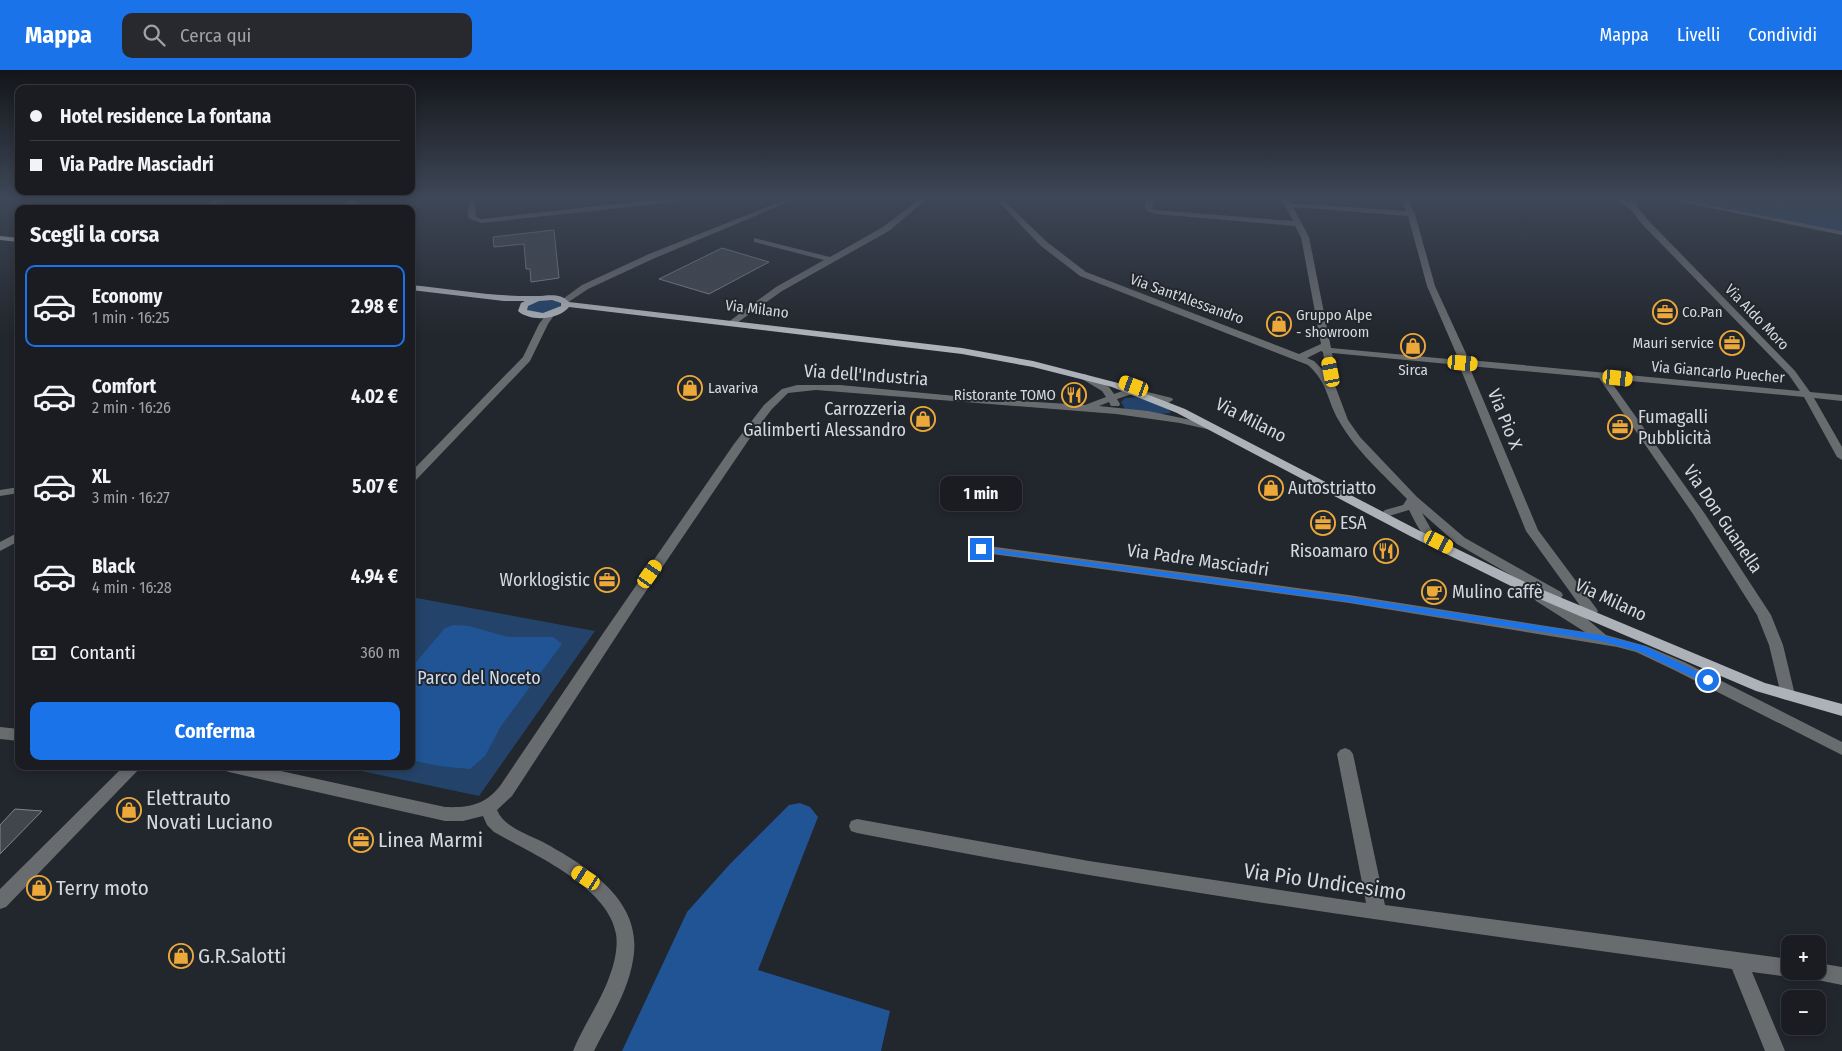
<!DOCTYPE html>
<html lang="it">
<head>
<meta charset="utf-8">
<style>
  body { margin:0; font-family:"Fira Sans Condensed",sans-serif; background:#27292f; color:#f1f3f6; height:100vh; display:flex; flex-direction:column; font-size:19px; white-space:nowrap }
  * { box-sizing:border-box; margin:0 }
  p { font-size:16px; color:#9fa1a5 }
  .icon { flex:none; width:28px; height:28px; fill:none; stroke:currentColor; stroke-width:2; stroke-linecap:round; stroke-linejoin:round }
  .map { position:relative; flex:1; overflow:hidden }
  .details { position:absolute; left:15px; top:135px; width:400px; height:565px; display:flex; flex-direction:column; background:#1a1c22; border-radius:10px; box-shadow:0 2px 8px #0003,0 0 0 1px #383a40 }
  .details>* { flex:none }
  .top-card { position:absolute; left:15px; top:15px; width:400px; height:110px; border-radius:10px; box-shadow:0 2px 8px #0003,0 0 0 1px #383a40; display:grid; align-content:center; height:110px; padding:0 15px; background:#1a1c22 }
  .controls { position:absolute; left:1781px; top:865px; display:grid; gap:10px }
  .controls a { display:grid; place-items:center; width:45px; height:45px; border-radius:10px; background:#1a1c22; box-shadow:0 2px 8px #0003,0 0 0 1px #383a40; font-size:25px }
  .end { position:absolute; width:22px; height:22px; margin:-11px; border:6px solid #1a73e8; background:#fff; box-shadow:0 0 0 2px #fff }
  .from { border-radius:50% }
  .bubble { position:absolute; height:35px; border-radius:10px; background:#1a1c22; box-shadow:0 2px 8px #0003,0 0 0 1px #383a40; font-size:16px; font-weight:700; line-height:35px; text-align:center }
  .car { position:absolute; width:15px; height:30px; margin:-15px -8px; border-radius:6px; box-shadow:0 0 4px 1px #0007; background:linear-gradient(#f5c518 24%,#345 0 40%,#f5c518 0 76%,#345 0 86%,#f5c518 0) }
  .top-card b { display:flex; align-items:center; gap:18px; height:48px; font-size:19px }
  .top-card b+b { border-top:1px solid #383a40 }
  .top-card i { width:12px; height:12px; background:#f1f3f6 }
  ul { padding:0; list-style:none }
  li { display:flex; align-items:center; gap:15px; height:82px; margin:0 10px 8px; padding:0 5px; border:2px solid transparent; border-radius:10px }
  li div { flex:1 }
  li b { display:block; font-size:19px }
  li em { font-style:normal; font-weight:700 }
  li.on { border-color:#1a73e8 }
  li>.icon { width:45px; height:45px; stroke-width:1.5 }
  h2 { padding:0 15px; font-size:22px; line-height:60px }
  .pay { display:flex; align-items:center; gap:12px; height:55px; padding:0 15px; font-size:19px }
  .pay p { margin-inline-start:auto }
  .action { display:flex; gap:10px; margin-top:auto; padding:10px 15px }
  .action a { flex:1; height:58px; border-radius:10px; background:#1a73e8; color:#fff; font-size:20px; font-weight:700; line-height:58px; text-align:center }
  header { display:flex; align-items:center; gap:30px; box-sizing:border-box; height:70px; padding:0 25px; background:#1a73e8; color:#fff }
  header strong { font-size:24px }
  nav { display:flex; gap:28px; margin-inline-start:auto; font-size:18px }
  .search { width:350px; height:45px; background:#27292f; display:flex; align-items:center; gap:12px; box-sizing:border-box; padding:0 18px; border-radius:10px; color:#9fa1a5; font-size:19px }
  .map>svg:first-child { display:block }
  .green { fill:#24436a }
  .forest { fill:#205495 }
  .building { fill:#41464d; stroke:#80868e }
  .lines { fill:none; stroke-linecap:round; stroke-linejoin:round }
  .minor { fill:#696c6f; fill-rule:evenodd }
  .major { fill:#adb2b9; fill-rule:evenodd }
  .route { fill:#1a73e8 }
  .labels { text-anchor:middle; stroke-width:4; stroke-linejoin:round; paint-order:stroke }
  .far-street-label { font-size:15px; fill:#d5d8dc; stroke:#22262d }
  .far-poi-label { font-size:15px; fill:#d5d8dc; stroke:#22262d; text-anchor:start }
  .street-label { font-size:18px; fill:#d5d8dc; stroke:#22262d }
  .poi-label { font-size:18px; fill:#d5d8dc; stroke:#22262d; text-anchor:start }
  .park-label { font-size:18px; fill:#cfddf0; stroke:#22262d }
  .near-poi-label { font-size:21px; fill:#d5d8dc; stroke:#22262d; text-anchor:start }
  .near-street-label { font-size:21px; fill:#d5d8dc; stroke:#22262d }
</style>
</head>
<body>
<header>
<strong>Mappa</strong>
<div class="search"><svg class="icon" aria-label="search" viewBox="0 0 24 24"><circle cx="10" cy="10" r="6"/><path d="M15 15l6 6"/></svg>Cerca qui</div>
<nav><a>Mappa</a><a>Livelli</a><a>Condividi</a></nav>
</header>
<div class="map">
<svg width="1842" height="981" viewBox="0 0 1842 981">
  <rect width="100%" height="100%" fill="#22262d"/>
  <path class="green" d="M1669 128H1842V161L1836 160Z
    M551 229 561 232 560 237 544 244 526 240 527 235 532 232Z
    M1138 327 1168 339 1171 343 1161 344 1125 339 1121 332 1125 328Z
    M411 527 595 561 479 726 338 696H411Z"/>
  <path class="forest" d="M453 555 469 556 508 567H553L562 574 501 656 485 686 470 699 439 696 411 690V598L445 558Z
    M800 733 810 737 818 747 758 900 890 941 881 981H622L687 842 730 794 789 735Z"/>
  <path class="building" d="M554 160 559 208 531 212 530 199H526L524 174 494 177 493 167Z
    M722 178 769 192 709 224 659 209Z
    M15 739 42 741 0 784V755Z"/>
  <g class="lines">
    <path class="minor" d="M215 128H221L211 139H204Z
      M351 128H357L352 139H345Z
      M469 128H475L476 147 481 149 659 129 699 128 696 130 481 153 468 148Z
      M790 128H798L655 188 588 219 567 233 560 231 582 215 649 184Z
      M921 128H928L889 161 782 221 734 255 731 256 727 253 776 217 824 190 754 172V168L830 187 883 157Z
      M995 128H1001L1047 172 1086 202 1299 284 1321 274 1301 167 1295 156 1155 144 1145 140 1146 128H1152L1153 139 1156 140 1293 151 1281 128H1287L1290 133 1406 141 1401 128H1407L1415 144 1435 216 1469 290 1800 321 1789 305 1641 153 1632 141 1614 128H1621L1629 132 1631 128H1637L1636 135 1647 149 1795 301 1810 322 1842 325V331L1814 328 1842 377V390L1837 387 1804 327 1609 309 1705 444 1771 545 1783 575 1795 625 1793 629 1788 630 1783 629 1781 625 1769 575 1757 545 1693 444 1599 308 1469 296 1538 460 1596 538 1598 541 1596 544H1586L1526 461 1459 295 1332 283 1336 302 1334 313 1348 350 1360 367 1417 427 1465 468 1561 522 1563 525 1561 528H1551L1457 474 1422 443 1432 461 1449 472 1451 475 1449 478C1430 483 1416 454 1409 440L1389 446 1385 444 1383 442 1385 440 1403 435 1407 429C1384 405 1356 381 1339 351 1326 329 1329 314 1308 295L1080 206 1041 176ZM1293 137 1408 146 1427 216 1459 290 1331 278 1309 167ZM1321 281 1323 282 1326 303 1314 291 1307 288Z
      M1661 128H1672L1842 161V165Z
      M551 241 555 244 548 254 530 291 415 411 411 412V402L523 287 539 254 548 242Z
      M1085 304 1109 317 1114 324 1131 318 1172 328 1173 330 1168 333 1132 324 1117 329 1120 334 1119 336H1111L1109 332 1099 336 1148 341 1215 355 1216 357 1211 360 1180 353 1116 344 816 320 788 323 772 339 752 365 640 530 512 726 497 740C504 757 527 764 543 772 588 797 644 831 633 890 628 922 608 953 594 981H573C584 954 602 930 611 902 615 891 618 876 616 864 608 816 532 784 494 762L487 755 483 746 463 751H445L229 702 223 700 221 696H258L445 737C468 738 485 735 500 716L604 562 734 374 764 335 782 319 797 315H840L987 329 1085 335 1106 327 1102 321 1082 309V305Z
      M19 417V423L0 426V420Z
      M19 462V471L0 481V472Z
      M981 475 1349 525 1585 562 1536 531 1534 528 1541 524 1587 549 1606 565 1646 576 1684 592 1842 672V685L1674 600 1636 582 1617 577 1349 533 977 482 975 479 977 476Z
      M0 657 19 659V671L0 669Z
      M1345 678 1350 680 1353 684 1385 835 1790 889V901H1798L1797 904 1790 907 1752 902 1785 981H1765L1732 899C1439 859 1147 820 857 763L851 761 849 756 851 751 857 749 1089 791 1366 833 1337 684 1340 680Z
      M124 696H142L6 837 0 839V819Z
      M1818 893 1842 897V915L1803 907 1801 901H1818Z"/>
    <path class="major" d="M0 166 19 168V172L0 170Z
      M411 215C452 219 494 227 536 226 547 226 560 222 569 232L962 278 1033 291 1118 313 1185 339 1418 460 1531 515 1765 613 1842 634V646L1756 621 1521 521 1410 466 1177 343 1112 317 1033 297 962 284 569 237C559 250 530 252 518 241L521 233 525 231H504L411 220ZM552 230 561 233V236L543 243 527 240 528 236 539 231Z"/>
  </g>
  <linearGradient id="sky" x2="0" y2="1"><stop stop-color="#131519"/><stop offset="0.48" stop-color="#3e4757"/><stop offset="1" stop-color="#3e4757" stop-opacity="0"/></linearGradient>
  <rect width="1842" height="265" fill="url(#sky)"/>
  <path class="route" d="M978 477 1349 527 1601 565 1644 576 1711 608 1713 610 1708 614 1705 613 1638 581 1601 571 1349 532 981 481 977 479Z"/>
  <defs>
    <symbol id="office-ring" viewBox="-11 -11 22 22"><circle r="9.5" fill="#22262d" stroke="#eca93a" stroke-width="1.5"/><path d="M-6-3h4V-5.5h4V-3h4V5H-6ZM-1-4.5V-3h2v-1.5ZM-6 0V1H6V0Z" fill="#eca93a"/></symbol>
    <symbol id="shop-ring" viewBox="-11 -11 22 22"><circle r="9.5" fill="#22262d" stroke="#eca93a" stroke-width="1.5"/><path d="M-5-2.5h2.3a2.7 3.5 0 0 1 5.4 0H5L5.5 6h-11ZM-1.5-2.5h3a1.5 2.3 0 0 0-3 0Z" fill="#eca93a"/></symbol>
    <symbol id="restaurant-ring" viewBox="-11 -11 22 22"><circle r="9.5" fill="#22262d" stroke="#eca93a" stroke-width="1.5"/><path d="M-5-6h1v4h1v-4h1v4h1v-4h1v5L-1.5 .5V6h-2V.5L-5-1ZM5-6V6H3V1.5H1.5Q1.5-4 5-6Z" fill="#eca93a"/></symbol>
    <symbol id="cafe-ring" viewBox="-11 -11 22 22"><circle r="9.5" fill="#22262d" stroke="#eca93a" stroke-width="1.5"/><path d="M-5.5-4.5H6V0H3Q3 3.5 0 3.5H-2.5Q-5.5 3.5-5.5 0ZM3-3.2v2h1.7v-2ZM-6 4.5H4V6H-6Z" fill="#eca93a"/></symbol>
  </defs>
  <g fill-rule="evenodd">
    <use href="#office-ring" x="1651" y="228" width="28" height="28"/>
    <use href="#shop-ring" x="1265" y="240" width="28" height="28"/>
    <use href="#office-ring" x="1718" y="259" width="28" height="28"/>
    <use href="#shop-ring" x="1399" y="262" width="28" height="28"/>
    <use href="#shop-ring" x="676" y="304" width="28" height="28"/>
    <use href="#restaurant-ring" x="1060" y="311" width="28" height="28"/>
    <use href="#shop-ring" x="909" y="335" width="28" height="28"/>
    <use href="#office-ring" x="1606" y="343" width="28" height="28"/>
    <use href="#shop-ring" x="1257" y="404" width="28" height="28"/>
    <use href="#office-ring" x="1309" y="439" width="28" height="28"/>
    <use href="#restaurant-ring" x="1372" y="467" width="28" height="28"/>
    <use href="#office-ring" x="593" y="496" width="28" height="28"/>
    <use href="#cafe-ring" x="1420" y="508" width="28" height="28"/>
    <use href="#shop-ring" x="115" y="726" width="28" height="28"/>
    <use href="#office-ring" x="347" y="756" width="28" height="28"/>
    <use href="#shop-ring" x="25" y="804" width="28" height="28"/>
    <use href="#shop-ring" x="167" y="872" width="28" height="28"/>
  </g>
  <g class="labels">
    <g class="far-street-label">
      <text transform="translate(1187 229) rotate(20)" y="5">Via Sant'Alessandro</text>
      <text transform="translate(757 239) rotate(7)" y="5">Via Milano</text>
      <text transform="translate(1757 247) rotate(46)" y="5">Via Aldo Moro</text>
      <text transform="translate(1718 302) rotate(5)" y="5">Via Giancarlo Puecher</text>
    </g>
    <g class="far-poi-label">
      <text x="1682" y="247">Co.Pan</text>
      <text x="1296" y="250">Gruppo Alpe<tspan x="1296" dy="17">- showroom</tspan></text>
      <text x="1714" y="278" text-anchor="end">Mauri service</text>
      <text x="1413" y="305" text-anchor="middle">Sirca</text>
      <text x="708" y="323">Lavariva</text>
      <text x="1056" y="330" text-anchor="end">Ristorante TOMO</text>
    </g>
    <g class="street-label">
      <text transform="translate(866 305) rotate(4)" y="6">Via dell'Industria</text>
      <text transform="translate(1505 349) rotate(68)" y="6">Via Pio X</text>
      <text transform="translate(1251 350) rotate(27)" y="6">Via Milano</text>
      <text transform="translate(1723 449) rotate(56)" y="6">Via Don Guanella</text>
      <text transform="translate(1198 490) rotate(8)" y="6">Via Padre Masciadri</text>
      <text transform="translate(1611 530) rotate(25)" y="6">Via Milano</text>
    </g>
    <g class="poi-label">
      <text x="906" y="345" text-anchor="end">Carrozzeria<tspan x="906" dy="21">Galimberti Alessandro</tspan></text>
      <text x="1638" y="353">Fumagalli<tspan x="1638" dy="21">Pubblicità</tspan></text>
      <text x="1288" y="424">Autostriatto</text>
      <text x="1340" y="459">ESA</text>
      <text x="1368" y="487" text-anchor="end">Risoamaro</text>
      <text x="590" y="516" text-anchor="end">Worklogistic</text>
      <text x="1452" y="528">Mulino caffè</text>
    </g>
    <g class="park-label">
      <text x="479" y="614">Parco del Noceto</text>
    </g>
    <g class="near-poi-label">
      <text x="146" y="735">Elettrauto<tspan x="146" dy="24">Novati Luciano</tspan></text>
      <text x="378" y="777">Linea Marmi</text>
      <text x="56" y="825">Terry moto</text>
      <text x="198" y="893">G.R.Salotti</text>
    </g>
    <g class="near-street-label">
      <text transform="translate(1325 812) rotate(8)" y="7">Via Pio Undicesimo</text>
    </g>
  </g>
</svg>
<div class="controls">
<a>+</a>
<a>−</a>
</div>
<i class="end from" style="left:1708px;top:610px"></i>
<i class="end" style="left:981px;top:479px"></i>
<div class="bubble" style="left:940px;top:406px;width:82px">1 min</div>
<i class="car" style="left:1463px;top:293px;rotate:95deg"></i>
<i class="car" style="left:1331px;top:302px;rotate:349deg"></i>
<i class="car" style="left:1618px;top:308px;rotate:96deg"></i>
<i class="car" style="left:1134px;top:316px;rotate:290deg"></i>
<i class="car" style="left:1439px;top:472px;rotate:117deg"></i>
<i class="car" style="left:650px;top:504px;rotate:35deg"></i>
<i class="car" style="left:586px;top:808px;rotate:303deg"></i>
<div class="top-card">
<b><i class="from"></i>Hotel residence La fontana</b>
<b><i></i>Via Padre Masciadri</b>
</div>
<section class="details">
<h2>Scegli la corsa</h2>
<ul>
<li class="on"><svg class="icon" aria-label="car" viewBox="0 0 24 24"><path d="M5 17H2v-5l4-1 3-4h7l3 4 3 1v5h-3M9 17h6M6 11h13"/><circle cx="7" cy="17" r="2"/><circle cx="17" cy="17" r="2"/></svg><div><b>Economy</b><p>1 min · 16:25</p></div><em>2.98 €</em></li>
<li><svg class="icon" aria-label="car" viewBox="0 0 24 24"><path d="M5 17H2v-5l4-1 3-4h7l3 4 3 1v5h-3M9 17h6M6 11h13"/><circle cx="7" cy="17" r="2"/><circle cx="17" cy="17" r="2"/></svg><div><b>Comfort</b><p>2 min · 16:26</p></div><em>4.02 €</em></li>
<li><svg class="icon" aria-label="car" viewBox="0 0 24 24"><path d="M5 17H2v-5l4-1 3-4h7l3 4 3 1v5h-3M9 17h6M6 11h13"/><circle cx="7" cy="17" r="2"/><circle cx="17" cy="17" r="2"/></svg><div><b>XL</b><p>3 min · 16:27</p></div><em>5.07 €</em></li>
<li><svg class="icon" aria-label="car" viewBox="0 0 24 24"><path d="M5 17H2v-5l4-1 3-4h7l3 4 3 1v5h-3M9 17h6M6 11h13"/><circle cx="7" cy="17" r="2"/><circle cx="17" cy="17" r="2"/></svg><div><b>Black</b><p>4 min · 16:28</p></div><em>4.94 €</em></li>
</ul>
<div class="pay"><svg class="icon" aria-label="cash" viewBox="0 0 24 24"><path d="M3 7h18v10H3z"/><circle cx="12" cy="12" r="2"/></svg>Contanti<p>360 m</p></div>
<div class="action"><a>Conferma</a></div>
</section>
</div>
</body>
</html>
